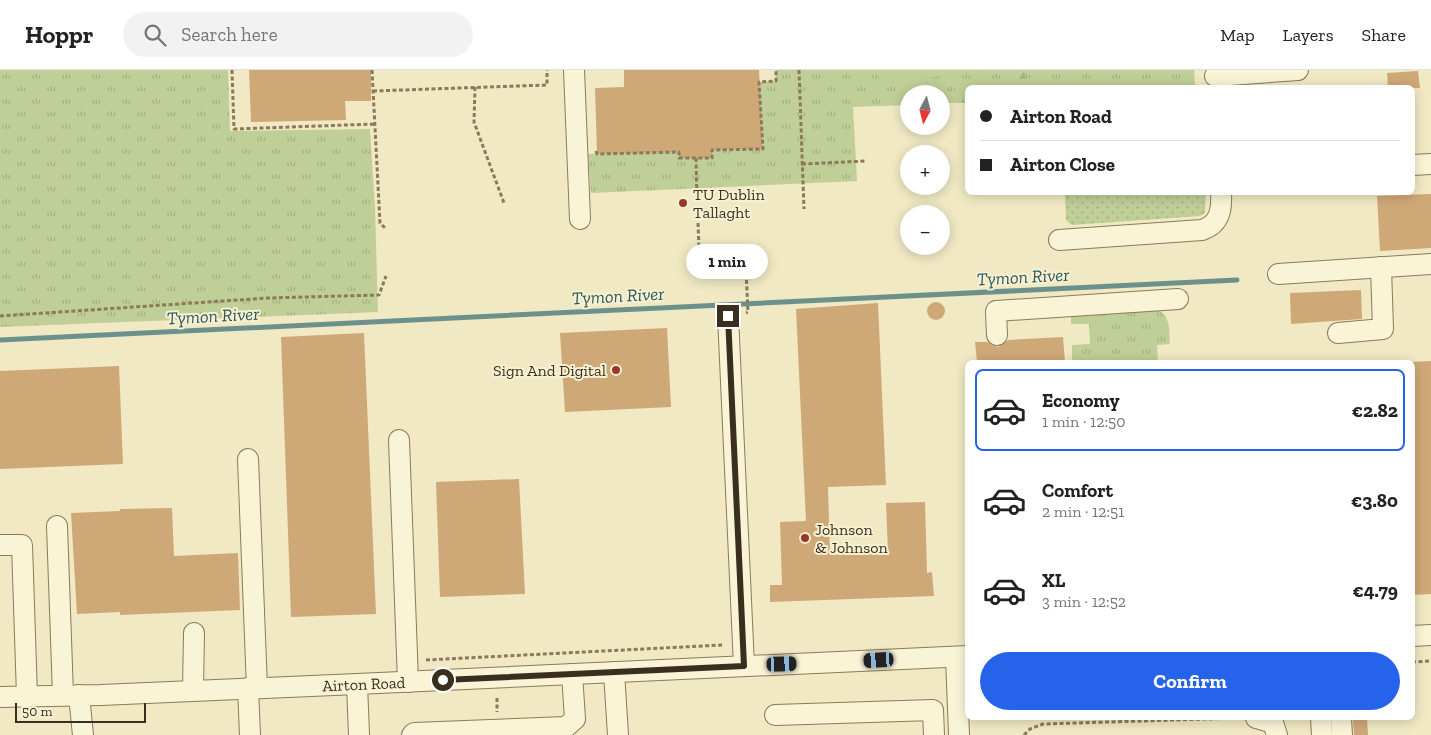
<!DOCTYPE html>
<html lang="en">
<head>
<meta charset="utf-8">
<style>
  body { margin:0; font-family:"Zilla Slab",serif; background:#f2f2f2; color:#222; height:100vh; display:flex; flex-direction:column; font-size:19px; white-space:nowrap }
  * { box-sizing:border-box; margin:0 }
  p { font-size:16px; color:#767676 }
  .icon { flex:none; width:28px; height:28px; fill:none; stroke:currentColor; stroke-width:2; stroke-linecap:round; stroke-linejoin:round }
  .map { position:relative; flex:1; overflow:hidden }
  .details { position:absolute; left:965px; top:290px; width:450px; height:360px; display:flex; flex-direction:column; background:#fff; border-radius:8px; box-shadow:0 2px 12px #0003 }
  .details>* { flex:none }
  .guide { position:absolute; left:965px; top:15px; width:450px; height:110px; border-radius:8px; box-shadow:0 2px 12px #0003; display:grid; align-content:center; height:110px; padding:0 15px; background:#fff }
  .needle { width:32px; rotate:187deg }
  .fabs { position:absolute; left:900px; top:15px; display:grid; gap:10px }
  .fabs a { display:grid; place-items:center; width:50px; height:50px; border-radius:50%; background:#fff; box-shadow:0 2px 12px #0003; font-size:25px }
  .scale { position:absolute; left:15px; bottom:12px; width:131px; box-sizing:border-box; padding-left:5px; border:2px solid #3a2f1e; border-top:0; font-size:14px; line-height:18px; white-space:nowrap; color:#3a2f1e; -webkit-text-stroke:4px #f7f1d3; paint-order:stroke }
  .end { position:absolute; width:22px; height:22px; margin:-11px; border:6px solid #3a2f1e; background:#fff; box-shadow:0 0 0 2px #fff }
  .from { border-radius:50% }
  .bubble { position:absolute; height:35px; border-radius:18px; background:#fff; box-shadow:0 2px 12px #0003; font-size:16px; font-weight:800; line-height:35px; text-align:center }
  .car { position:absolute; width:15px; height:30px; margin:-15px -8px; border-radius:6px; box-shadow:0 0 4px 1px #0007; background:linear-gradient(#222 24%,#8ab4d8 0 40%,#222 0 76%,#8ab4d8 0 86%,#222 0) }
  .guide b { display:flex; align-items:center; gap:18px; height:48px; font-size:19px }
  .guide b+b { border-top:1px solid #e0e0e0 }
  .guide i { width:12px; height:12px; background:#222 }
  ul { padding:9px 0 0; list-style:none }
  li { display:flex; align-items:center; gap:15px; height:82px; margin:0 10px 8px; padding:0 5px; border:2px solid transparent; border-radius:8px }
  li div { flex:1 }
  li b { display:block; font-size:19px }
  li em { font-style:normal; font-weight:800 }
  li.selected { border-color:#2563eb }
  li>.icon { width:45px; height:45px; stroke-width:1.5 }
  .primary-button { display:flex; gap:10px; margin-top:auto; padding:10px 15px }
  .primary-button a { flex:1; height:58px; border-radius:30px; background:#2563eb; color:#fff; font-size:20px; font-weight:800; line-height:58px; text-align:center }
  header { display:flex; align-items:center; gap:30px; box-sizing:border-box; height:70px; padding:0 25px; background:#fff; border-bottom:1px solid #e0e0e0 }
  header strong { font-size:24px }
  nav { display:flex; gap:28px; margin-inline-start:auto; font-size:18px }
  .search { width:350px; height:45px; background:#f2f2f2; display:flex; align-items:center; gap:12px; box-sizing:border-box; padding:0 18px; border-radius:28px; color:#767676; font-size:19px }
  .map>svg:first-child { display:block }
  .grass { fill:url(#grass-tufts) }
  .forest { fill:url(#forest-firs) }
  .park { fill:url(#park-dots) }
  .garden { fill:#c0ce97 }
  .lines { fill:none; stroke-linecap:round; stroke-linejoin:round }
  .stream { stroke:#6c918d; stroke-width:5 }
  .building { fill:#cfa878 }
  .minor-casing { stroke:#8b7a59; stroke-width:22 }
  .path { stroke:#8b7a59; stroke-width:3; stroke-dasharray:4 2.5; stroke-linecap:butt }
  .minor { stroke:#faf4d7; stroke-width:20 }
  .route { stroke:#3a2f1e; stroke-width:6 }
  .poi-dot { fill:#9c3627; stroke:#f7f1d3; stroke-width:2 }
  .labels { text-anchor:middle; stroke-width:4; stroke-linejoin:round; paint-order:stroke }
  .poi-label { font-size:16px; fill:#3a2f1e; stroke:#f7f1d3; text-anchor:start }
  .street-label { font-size:16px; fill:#3a2f1e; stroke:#f7f1d3 }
  .water-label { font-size:18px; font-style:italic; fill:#2d575b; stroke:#f7f1d3 }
</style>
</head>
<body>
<header>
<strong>Hoppr</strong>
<div class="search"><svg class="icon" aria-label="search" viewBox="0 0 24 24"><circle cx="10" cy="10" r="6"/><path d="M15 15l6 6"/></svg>Search here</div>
<nav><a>Map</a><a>Layers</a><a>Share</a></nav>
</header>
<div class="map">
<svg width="1431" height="665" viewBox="0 0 1431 665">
  <defs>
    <pattern id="grass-tufts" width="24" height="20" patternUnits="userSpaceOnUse" patternTransform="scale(1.25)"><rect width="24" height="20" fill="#c0ce97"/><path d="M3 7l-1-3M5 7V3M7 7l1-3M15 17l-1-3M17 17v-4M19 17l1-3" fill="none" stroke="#a6b182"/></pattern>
    <pattern id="forest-firs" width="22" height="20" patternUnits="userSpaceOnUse" patternTransform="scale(1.25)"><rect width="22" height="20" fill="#c0ce97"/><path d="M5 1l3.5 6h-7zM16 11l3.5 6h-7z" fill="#a6b182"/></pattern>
    <pattern id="park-dots" width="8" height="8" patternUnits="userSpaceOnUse" patternTransform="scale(1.25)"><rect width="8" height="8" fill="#c0ce97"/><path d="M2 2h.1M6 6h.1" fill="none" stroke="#a6b182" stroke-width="1.8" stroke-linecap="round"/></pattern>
  </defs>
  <rect width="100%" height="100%" fill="#f0e9c3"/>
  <path class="grass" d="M0 0H228L230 61 370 59 375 138 378 242 0 257Z
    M776 0H1194L1195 16 968 18 967 33H941V24H909V35L853 37 857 111 591 123 588 84 679 82 680 88H711L712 80 763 79 759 12 776 11Z
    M1158 240C1171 247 1169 260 1170 274L1157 275 1158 292H1072V275L1090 274 1089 254H1071V242Z"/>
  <path class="forest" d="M1004 0H1024L1026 10 1023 13 1024 17H1005L1008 9Z"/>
  <path class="park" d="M1065 123H1206L1205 143 1200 146 1072 155 1066 150Z"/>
  <path class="garden" d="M878 0H987L880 14Z"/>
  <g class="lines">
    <path class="stream" d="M0 270 1237 210"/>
  </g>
  <path class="building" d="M249 0H371V31H345L346 50 251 52Z
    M624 0H759L763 79 712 80V88H679V82L597 84 595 18 624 17Z
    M1418 1 1420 18H1388L1387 3Z
    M1431 124V178L1380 181 1377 126Z
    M1361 220 1362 249 1291 254 1290 223Z
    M927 241a9 9 0 1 1 18 0a9 9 0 1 1-18 0Z
    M878 233 886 415 828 417 830 485 888 483 886 433 925 432 927 503 932 502 934 526 770 532V515H782L780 452 806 451 796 239Z
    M667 258 671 337 565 342 560 263Z
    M364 263 376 544 291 547 281 267Z
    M1063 267 1065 292H977L975 272H987L998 277 1008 270Z
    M1431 291V524L1412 525V292Z
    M119 296 123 394 0 399V301Z
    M519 409 525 524 440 527 436 412Z
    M172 438 174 486 238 483 240 540 120 545V542L77 544 71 443 120 441V439Z
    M1353 648H1367L1368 665H1354Z"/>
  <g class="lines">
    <defs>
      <g id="minor">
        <path d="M574 0 580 149"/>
        <path d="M1215 6 1298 0"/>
        <path d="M1412 95 1431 94"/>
        <path d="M1059 170 1202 160C1220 154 1222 140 1221 122"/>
        <path d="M1278 204 1431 194"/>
        <path d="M728 246 744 596"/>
        <path d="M1338 263 1383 259 1381 197"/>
        <path d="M997 265 996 241 1178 229"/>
        <path d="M399 370 408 612"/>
        <path d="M248 389 257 618"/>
        <path d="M57 456 63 625"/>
        <path d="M0 475H22L27 626"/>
        <path d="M1412 566 1431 565"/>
        <path d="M956 587 959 665"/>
        <path d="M614 602 618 665"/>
        <path d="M357 614 359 665"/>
        <path d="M248 618 250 665"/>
        <path d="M193 620 194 563"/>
        <path d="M79 625 83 665"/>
        <path id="s1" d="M0 627 101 625 357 614 968 586"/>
        <path d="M775 645 933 640 934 665"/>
        <path d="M1256 648 1273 653 1277 665"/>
        <path d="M1321 648 1322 665"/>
        <path d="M1341 648 1342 665"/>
        <path d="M412 665 414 663 566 657 575 649 572 604"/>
      </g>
    </defs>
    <use href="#minor" class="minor-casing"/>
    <path class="path" d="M232 0 234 59 375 54
      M372 0 380 153 385 158
      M799 0 804 139
      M475 17 474 52 504 133
      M373 21 547 15V0
      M596 81 597 84 679 82V88H712V80L763 79 759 12 776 11V0
      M696 88 697 133
      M802 94 866 91
      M698 153 699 179
      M704 203 746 200 748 242 746 243
      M0 246 268 228 379 225 386 206
      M426 590 722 575
      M1412 592 1431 591
      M497 628V642
      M1024 665 1030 659 1043 654 1238 648"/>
    <use href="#minor" class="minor"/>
  </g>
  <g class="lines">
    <path class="route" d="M443 610 744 596 728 246"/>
  </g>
  <g class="poi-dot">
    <circle cx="683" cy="133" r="5"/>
    <circle cx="616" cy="300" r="5"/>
    <circle cx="805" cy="468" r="5"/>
  </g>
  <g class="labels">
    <g class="poi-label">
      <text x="693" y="130">TU Dublin<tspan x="693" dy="18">Tallaght</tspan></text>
      <text x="606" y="306" text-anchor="end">Sign And Digital</text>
      <text x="815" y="465">Johnson<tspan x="815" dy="18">&amp; Johnson</tspan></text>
    </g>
    <g class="street-label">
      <text dy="6" stroke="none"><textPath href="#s1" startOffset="364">Airton Road</textPath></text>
    </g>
    <g class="water-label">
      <text transform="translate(1023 207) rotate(-3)" y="6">Tymon River</text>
      <text transform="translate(618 226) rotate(-3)" y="6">Tymon River</text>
      <text transform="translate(213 246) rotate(-3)" y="6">Tymon River</text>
    </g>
  </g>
</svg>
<div class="fabs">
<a><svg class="needle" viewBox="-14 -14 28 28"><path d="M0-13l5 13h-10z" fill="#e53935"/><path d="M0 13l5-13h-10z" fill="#767676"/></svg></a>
<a>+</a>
<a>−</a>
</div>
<div class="scale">50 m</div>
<i class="end from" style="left:443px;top:610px"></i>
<i class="end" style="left:728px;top:246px"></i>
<div class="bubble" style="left:686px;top:174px;width:82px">1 min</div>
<i class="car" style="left:879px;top:590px;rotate:267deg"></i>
<i class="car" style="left:782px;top:594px;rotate:88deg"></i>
<div class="guide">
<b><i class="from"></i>Airton Road</b>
<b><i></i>Airton Close</b>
</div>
<section class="details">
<ul>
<li class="selected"><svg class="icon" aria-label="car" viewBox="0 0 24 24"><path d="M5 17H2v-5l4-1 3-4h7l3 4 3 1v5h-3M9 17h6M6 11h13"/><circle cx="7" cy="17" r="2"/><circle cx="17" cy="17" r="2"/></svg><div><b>Economy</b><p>1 min · 12:50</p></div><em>€2.82</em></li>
<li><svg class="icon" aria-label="car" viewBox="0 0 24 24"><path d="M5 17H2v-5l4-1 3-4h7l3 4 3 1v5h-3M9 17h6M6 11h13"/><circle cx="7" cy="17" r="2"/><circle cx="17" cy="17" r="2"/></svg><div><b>Comfort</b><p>2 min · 12:51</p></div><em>€3.80</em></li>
<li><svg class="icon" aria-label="car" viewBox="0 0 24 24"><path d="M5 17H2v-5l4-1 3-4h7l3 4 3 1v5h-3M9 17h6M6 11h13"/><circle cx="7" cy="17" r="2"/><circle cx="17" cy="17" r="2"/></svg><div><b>XL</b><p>3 min · 12:52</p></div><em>€4.79</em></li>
</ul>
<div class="primary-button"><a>Confirm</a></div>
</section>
</div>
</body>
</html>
